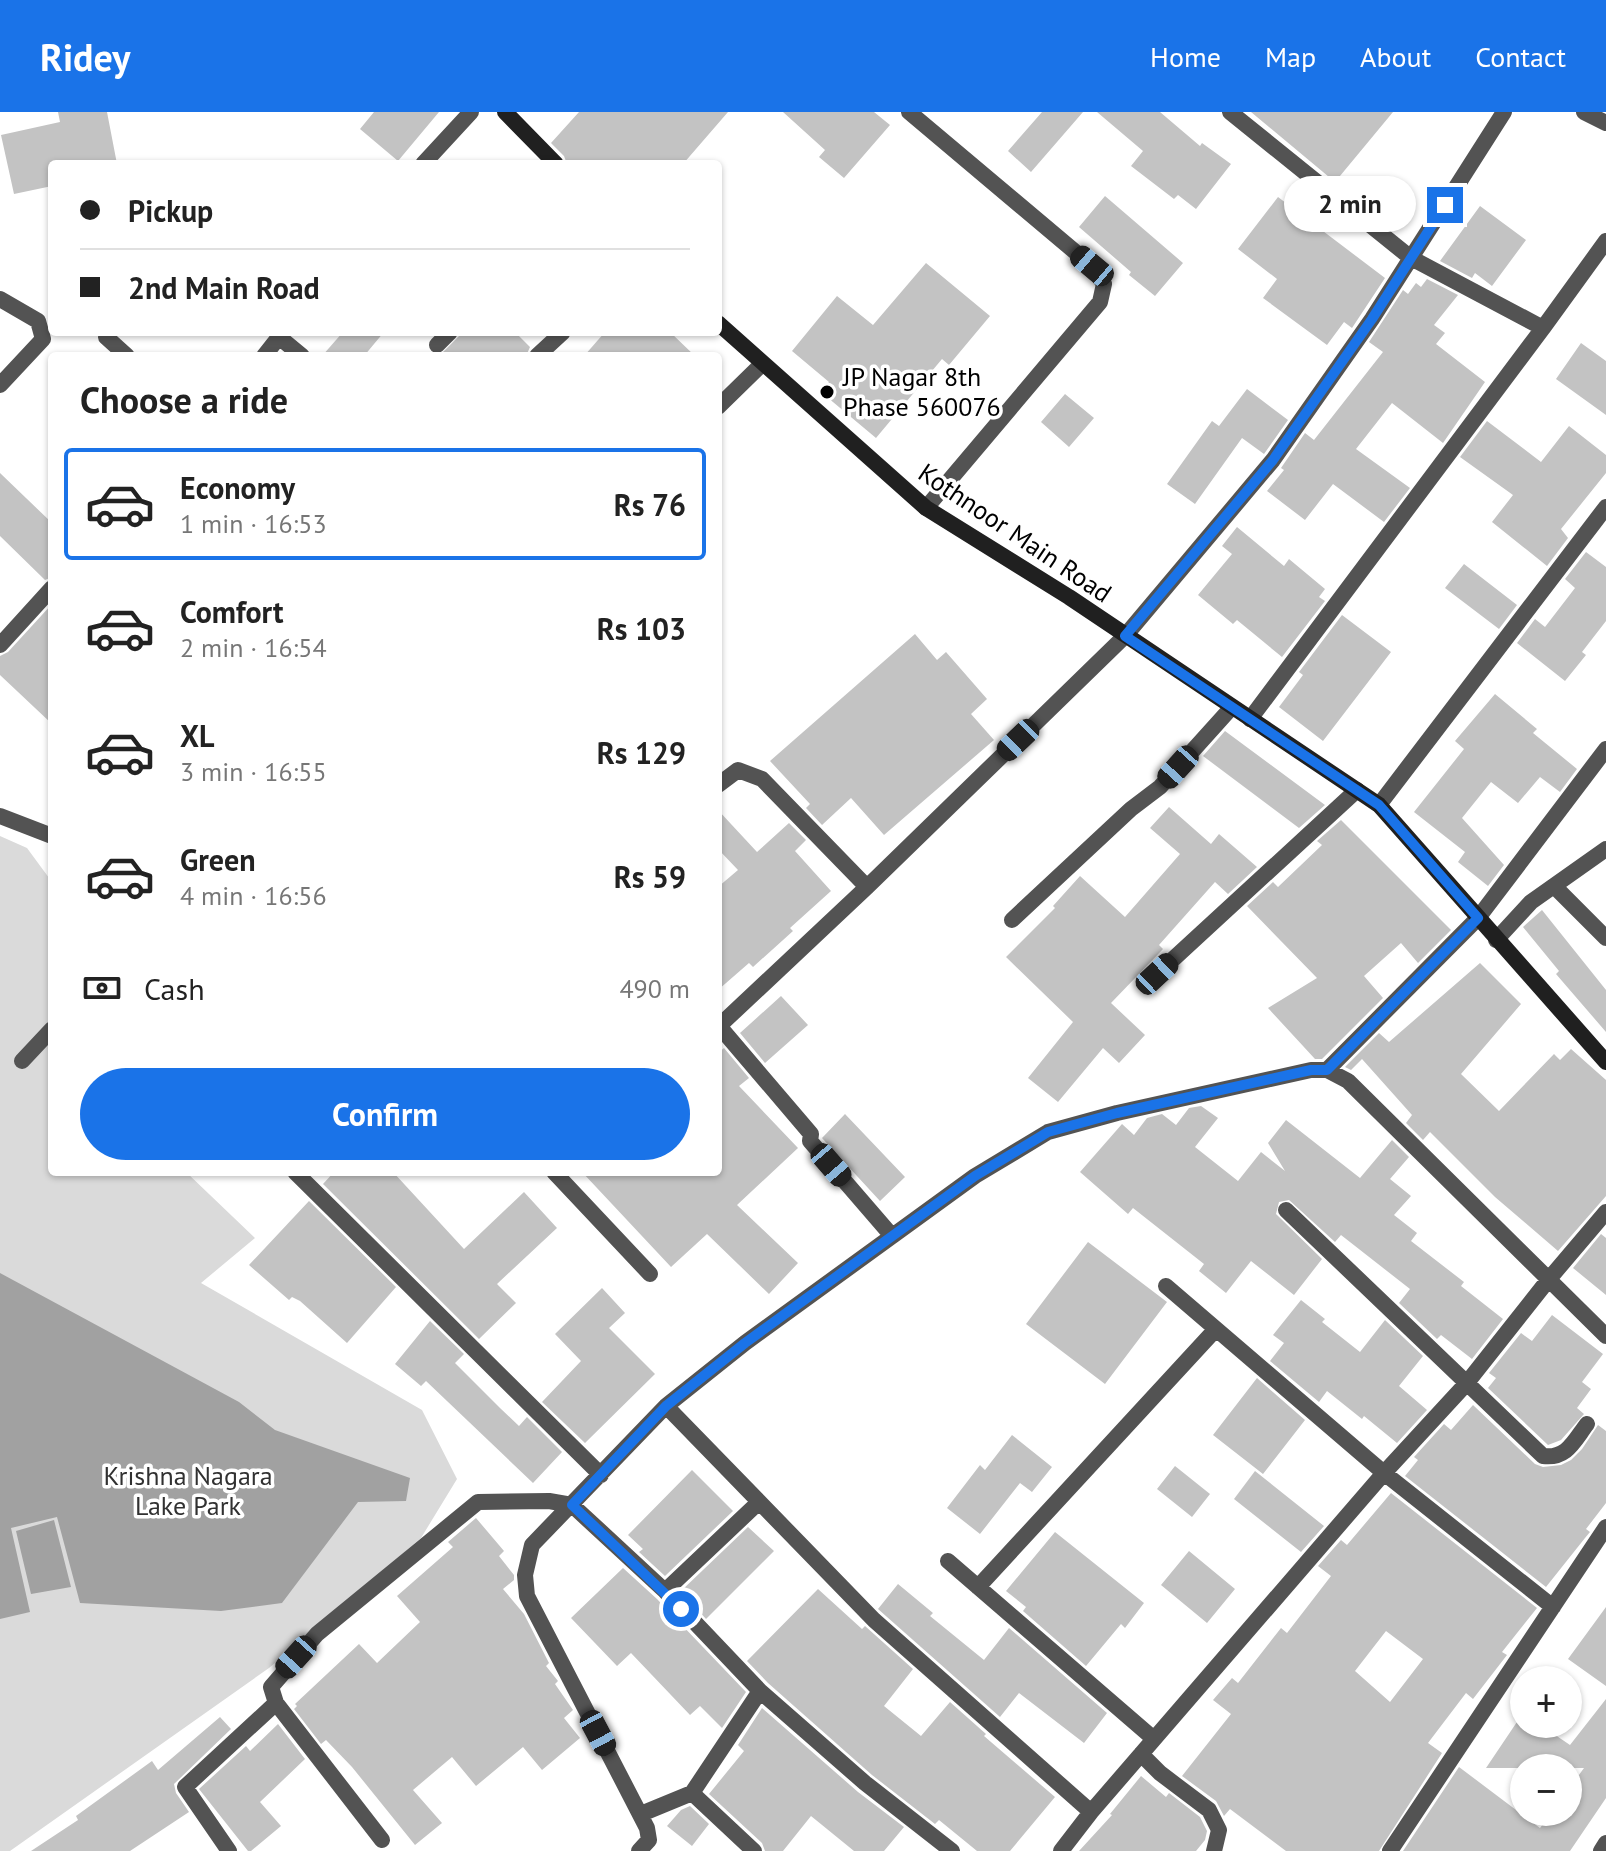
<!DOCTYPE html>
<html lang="en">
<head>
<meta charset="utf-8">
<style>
  body { margin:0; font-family:"PT Sans",sans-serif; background:#f6f6f6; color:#222; height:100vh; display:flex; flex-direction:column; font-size:30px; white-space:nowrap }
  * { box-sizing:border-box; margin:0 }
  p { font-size:26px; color:#767676 }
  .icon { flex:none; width:44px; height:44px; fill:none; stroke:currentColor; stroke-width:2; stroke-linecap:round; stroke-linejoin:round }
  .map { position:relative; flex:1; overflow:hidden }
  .sheet { position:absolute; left:48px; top:240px; width:674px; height:824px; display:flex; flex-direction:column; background:#fff; border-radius:8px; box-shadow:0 2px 6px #0004 }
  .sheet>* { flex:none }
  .hud { position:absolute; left:48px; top:48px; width:674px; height:176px; border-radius:8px; box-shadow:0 2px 6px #0004; display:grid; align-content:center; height:176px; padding:0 32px; background:#fff }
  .fabs { position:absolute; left:1510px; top:1554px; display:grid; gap:16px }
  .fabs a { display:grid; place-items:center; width:72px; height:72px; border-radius:50%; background:#fff; box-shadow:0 2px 6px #0004; font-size:40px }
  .end { position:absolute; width:36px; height:36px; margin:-18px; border:10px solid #1a73e8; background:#fff; box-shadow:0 0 0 4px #fff }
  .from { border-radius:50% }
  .bubble { position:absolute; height:56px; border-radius:28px; background:#fff; box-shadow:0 2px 6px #0004; font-size:26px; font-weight:800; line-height:56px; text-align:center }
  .car { position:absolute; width:24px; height:48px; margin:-24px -12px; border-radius:10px; box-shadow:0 0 6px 2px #0007; background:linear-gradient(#222 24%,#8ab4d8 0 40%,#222 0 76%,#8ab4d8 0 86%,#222 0) }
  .hud b { display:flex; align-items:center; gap:28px; height:76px; font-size:30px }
  .hud b+b { border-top:2px solid #e0e0e0 }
  .hud i { width:20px; height:20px; background:#222 }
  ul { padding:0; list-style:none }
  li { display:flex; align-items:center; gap:24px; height:112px; margin:0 16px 12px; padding:0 16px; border:4px solid transparent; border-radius:8px }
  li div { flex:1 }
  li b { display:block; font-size:30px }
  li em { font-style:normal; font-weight:800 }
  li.current { border-color:#1a73e8 }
  li>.icon { width:72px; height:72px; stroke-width:1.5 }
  h2 { padding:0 32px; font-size:36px; line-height:96px }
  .pay { display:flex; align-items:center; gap:20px; height:88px; padding:0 32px; font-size:30px }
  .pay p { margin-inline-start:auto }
  .button { display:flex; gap:16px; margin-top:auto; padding:16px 32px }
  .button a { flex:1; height:92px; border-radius:48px; background:#1a73e8; color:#fff; font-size:32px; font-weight:800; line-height:92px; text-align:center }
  header { display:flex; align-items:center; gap:48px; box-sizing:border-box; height:112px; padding:0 40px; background:#1a73e8; color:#fff }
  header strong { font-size:38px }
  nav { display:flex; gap:44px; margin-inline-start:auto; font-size:28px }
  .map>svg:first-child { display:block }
  .green { fill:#dadada }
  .water { fill:#a1a1a1 }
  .building { fill:#c3c3c3; fill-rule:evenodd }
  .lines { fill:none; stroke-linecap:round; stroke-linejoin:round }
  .street { stroke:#535353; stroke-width:16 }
  .secondary { stroke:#202020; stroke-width:16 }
  .route { stroke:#1a73e8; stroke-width:10 }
  .poi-dot { fill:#000; stroke:#fff; stroke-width:3 }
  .labels { text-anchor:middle; stroke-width:7; stroke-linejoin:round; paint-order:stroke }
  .poi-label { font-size:26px; fill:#000; stroke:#fff; text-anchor:start }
  .street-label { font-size:26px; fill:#000; stroke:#fff }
  .park-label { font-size:26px; fill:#313131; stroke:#fff }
</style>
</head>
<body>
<header>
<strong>Ridey</strong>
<nav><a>Home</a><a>Map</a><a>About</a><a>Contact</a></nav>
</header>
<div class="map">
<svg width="1606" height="1739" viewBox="0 0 1606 1739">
  <rect width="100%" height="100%" fill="#fff"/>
  <path class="green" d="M0 724 27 736 52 770V1060H186L255 1126 201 1171 422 1298 457 1367 421 1426 269 1556 10 1739H0Z"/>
  <path class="water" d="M0 1161 239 1290 275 1318 410 1366 406 1389 358 1390 282 1491 221 1499 80 1491 57 1405 11 1416 30 1500 0 1507Z
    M54 1408 71 1475 31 1482 16 1419Z"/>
  <path class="building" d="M58 0H107L117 52H52V74L14 82 1 23 60 10Z
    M374 0H439L398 49 360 17Z
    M579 0H728L683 52H567L564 44 551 31Z
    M783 0H874L890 13 844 66 819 45 825 38Z
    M1042 0H1083L1031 60 1008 39Z
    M1097 0H1160L1200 34 1202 31 1231 52 1196 97 1178 83 1174 87 1131 54 1143 39Z
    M1251 0H1393L1335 70Z
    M1105 84 1183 151 1155 184 1129 163 1131 160 1079 115Z
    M1278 85 1385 166 1352 216 1344 210 1327 233 1263 186 1277 167 1238 137Z
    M1480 94 1526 128 1492 174 1475 161 1472 166 1440 149Z
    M926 151 990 204 949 253 942 247 876 326 821 280 829 270 792 239 837 184 873 213Z
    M1427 167 1458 183 1434 213 1445 221 1436 232 1485 270 1443 331 1392 291 1356 337 1410 376 1384 410 1333 372 1305 408 1267 379 1284 358 1281 356 1305 321 1314 328 1383 240 1369 230 1403 178 1408 182 1416 171 1421 175Z
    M343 220H384L364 244H322Z
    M463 220H515L530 235 526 244H439Z
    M605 220H670L695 244H584Z
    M1581 231 1606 249V303L1556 267Z
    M1247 277 1288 308 1264 342 1242 326 1195 392 1167 372 1212 309 1219 314Z
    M1065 282 1094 306 1069 335 1041 310Z
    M1487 309 1541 350 1569 314 1606 343V361L1561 417 1568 426 1547 454 1492 410 1513 383 1460 345Z
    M0 361 52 411V465L45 468 0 424Z
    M1237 415 1284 454 1289 447 1325 477 1319 485 1325 489 1282 545 1237 508 1233 512 1198 483 1232 442 1222 434Z
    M1586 440 1606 455V509L1582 540 1586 543 1565 569 1517 531 1535 507 1545 515 1575 476 1565 467Z
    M1464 452 1517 493 1499 517 1445 476Z
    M52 492V612L0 563V544L8 540Z
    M1342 503 1391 540 1323 629 1279 595 1303 563 1299 560Z
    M915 522 937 548 946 540 987 587 971 602 994 628 884 723 851 686 822 713 806 696 810 692 770 649Z
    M1495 582 1537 617 1533 621 1577 657 1560 680 1540 665 1518 691 1491 670 1462 706 1504 753 1488 774 1458 750 1465 740 1414 700 1464 637 1455 629Z
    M1225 619 1325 693 1299 716 1203 644Z
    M1169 695 1211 732 1219 722 1257 755 1228 782 1215 770 1159 833 1163 837 1111 891 1145 923 1119 951 1103 936 1058 990 1028 966 1073 910 1006 845 1055 796 1053 794 1080 764 1125 805 1180 742 1150 716Z
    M718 698 757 740 789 711 806 728 795 739 831 779 790 816 793 819 753 855 749 851 718 878V775L738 758 718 737Z
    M1341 708 1451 818 1418 851 1401 831 1364 864 1383 886 1322 947H1315L1268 896 1317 866 1247 794 1273 770 1278 775 1322 733 1317 729Z
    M1542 798 1606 878V920L1556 862 1559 859 1523 815Z
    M1480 851 1521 892 1461 962 1499 999 1554 942 1560 948 1571 937 1606 968V1084L1558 1139 1495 1085 1430 1020 1423 1028 1406 1011 1412 1003 1362 947 1351 958 1345 955 1379 921 1389 930Z
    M781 884 808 913 765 951 740 921Z
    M724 936 749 966 739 974 798 1036 737 1093 798 1151 769 1182 707 1122 671 1155 582 1060H718V941Z
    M1201 994 1218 1006 1195 1035 1238 1069 1261 1040 1285 1059 1268 1031 1286 1008 1360 1066 1392 1028 1409 1045 1390 1067 1411 1084 1394 1103 1417 1121 1411 1129 1464 1170 1461 1174 1503 1207 1472 1247 1441 1223 1437 1227 1399 1191 1410 1177 1341 1123 1335 1130 1289 1088 1279 1090 1276 1102 1322 1147 1294 1183 1251 1149 1226 1181 1199 1159 1204 1152 1133 1096 1128 1102 1080 1060 1122 1012 1134 1023 1147 1006 1162 1002 1176 1013 1189 996Z
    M845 1002 905 1065 880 1089 822 1026Z
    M334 1060H393L464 1137 524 1080 557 1116 497 1172 516 1191 479 1227 323 1072Z
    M309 1089 396 1175 347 1231 300 1189 292 1185 289 1188 249 1153Z
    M1601 1122 1606 1126V1183L1573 1156Z
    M1088 1130 1167 1190 1105 1272 1026 1212Z
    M602 1176 625 1201 609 1216 655 1262 585 1331 542 1290 581 1249 555 1222Z
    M1301 1188 1325 1207 1322 1210 1360 1240 1385 1208 1423 1244 1399 1274 1427 1298 1397 1331 1364 1304 1362 1307 1327 1279 1319 1290 1270 1249 1284 1231 1273 1223Z
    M1552 1203 1603 1242 1582 1270 1591 1277 1577 1296 1584 1302 1561 1328 1548 1333 1488 1276 1496 1266 1489 1261 1521 1221 1532 1229Z
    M430 1209 464 1242 455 1251 500 1296 519 1314 527 1305 562 1340 533 1371 426 1269 421 1274 395 1252Z
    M1257 1266 1305 1308 1263 1362 1213 1323Z
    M1473 1293 1535 1352 1543 1355 1561 1353 1571 1348 1582 1337 1598 1313 1606 1319V1391L1586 1417 1590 1420 1585 1426 1546 1475 1405 1364 1418 1348 1414 1345 1444 1312 1451 1318Z
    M1012 1323 1052 1355 1032 1380 1020 1371 980 1422 947 1396 980 1353 985 1358Z
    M1175 1354 1210 1382 1192 1405 1157 1377Z
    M692 1358 733 1399 665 1464 639 1440 643 1437 628 1423Z
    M1255 1359 1324 1414 1301 1440 1234 1387Z
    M1391 1381 1537 1496 1502 1540 1507 1543 1473 1587 1466 1581 1428 1631 1442 1641 1379 1739H1286L1230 1697 1224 1704 1216 1689 1182 1664 1231 1602 1213 1588 1232 1566 1238 1571 1281 1516 1287 1521 1331 1464 1318 1454 1341 1428 1347 1433ZM1386 1519 1423 1547 1390 1590 1355 1559Z
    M476 1406 504 1439 499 1444 514 1463V1468L503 1477 524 1502 549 1551 546 1554 558 1569 555 1572 573 1598 564 1606 580 1626 542 1658 523 1635 476 1674 452 1645 413 1678 442 1711 415 1733 352 1655 326 1628 321 1632 294 1597 297 1594 295 1592 359 1532 377 1551 420 1510 397 1484 453 1435 448 1430Z
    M748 1415 774 1439 706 1507 681 1479Z
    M1055 1420 1144 1491 1125 1516 1121 1512 1086 1554 1023 1499 1026 1495 1006 1479Z
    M1189 1439 1235 1477 1207 1511 1161 1473Z
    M623 1456 657 1487 746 1580 722 1616 700 1594 690 1603 631 1541 617 1554 571 1506Z
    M898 1472 933 1501 930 1504 984 1548 1009 1516 1107 1601 1084 1631 1019 1581 1000 1605 878 1497Z
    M818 1477 862 1517 865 1514 913 1557 884 1594 921 1624 950 1590 986 1622 984 1624 1055 1685 1010 1739H977L939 1708 935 1712 872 1663 768 1571 747 1549Z
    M1606 1495V1574L1568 1547Z
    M1606 1587V1686L1570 1739H1403L1459 1655 1540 1716 1552 1700H1568V1678L1584 1656H1486L1523 1601 1524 1612H1539L1570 1633Z
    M762 1596 858 1680 904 1715 884 1739H854L811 1704 783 1739H765L762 1731 709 1682 744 1639 738 1633Z
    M220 1605 231 1617 174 1672 176 1681 189 1700 130 1739H31L78 1708 76 1704 152 1649 158 1658Z
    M278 1612 305 1647 260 1690 281 1714 251 1739H248L199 1677 246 1634 250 1639Z
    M1141 1664 1166 1685 1169 1681 1200 1705 1207 1719 1205 1728 1196 1739H1079L1112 1703 1110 1702Z
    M690 1694 709 1712 692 1734 667 1714 681 1698Z"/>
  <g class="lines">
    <path class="street" d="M909 0 1092 154 1104 172 1100 190 926 396
      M1230 0 1411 146 1543 216 1250 607
      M1584 0 1606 11
      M423 52 471 0
      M0 187 38 209 43 227 0 273
      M1543 216 1606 129
      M106 225 127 244
      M437 233 450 220
      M264 244 279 225 302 244
      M537 244 563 220
      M718 295 762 252
      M0 533 52 476
      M718 673 738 658 762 667 867 775
      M1379 693 1606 395
      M0 704 52 724
      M1554 774 1606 826
      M1012 808 1131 697 1160 675 1232 595
      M1496 828 1531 790 1606 737
      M1157 862 1357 678
      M719 914 811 1022 810 1029 892 1124
      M718 915 867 775 1125 524 1273 348 1372 207 1504 0
      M22 949 52 917
      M1327 958 1478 806 1606 637
      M295 1060 601 1363
      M554 1060 650 1162
      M1286 1098 1543 1344C1567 1347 1574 1329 1587 1312
      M1166 1174 1384 1361 1553 1495
      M666 1294 874 1508 1091 1700
      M948 1449 1154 1627
      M978 1475 1216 1217
      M665 1479 759 1390
      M1141 1642 1160 1661 1209 1698 1219 1718 1214 1739
      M692 1681 754 1739
      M641 1702 692 1681 760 1579
      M382 1728 276 1591 271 1575 317 1522 478 1390 549 1389 572 1393 665 1479 760 1579 865 1671 952 1739
      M229 1739 185 1675 276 1591
      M639 1739 649 1728 647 1716 527 1484 525 1463 532 1433 666 1294 745 1231 975 1064 1048 1020 1117 1001 1311 958H1327L1348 969 1606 1224
      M1061 1739 1091 1700 1384 1361 1466 1272 1549 1167 1606 1100
      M1390 1739 1606 1415
      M1601 1739 1606 1731"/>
    <path class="secondary" d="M505 0 556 52
      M718 211 926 396 1069 485 1379 693 1606 950"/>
  </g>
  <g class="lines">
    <path class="route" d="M681 1497 572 1393 666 1294 745 1231 975 1064 1048 1020 1117 1001 1311 958H1327L1478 806 1379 693 1125 524 1273 348 1372 207 1445 93"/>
  </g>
  <circle class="poi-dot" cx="827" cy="280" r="8"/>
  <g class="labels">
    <g class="poi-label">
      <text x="843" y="274">JP Nagar 8th<tspan x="843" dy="30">Phase 560076</tspan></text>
    </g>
    <g class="street-label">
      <text transform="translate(1015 421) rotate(34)" y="9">Kothnoor Main Road</text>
    </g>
    <g class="park-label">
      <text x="188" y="1373">Krishna Nagara<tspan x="188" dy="30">Lake Park</tspan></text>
    </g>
  </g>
</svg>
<div class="fabs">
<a>+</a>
<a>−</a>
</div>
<i class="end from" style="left:681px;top:1497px"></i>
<i class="end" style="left:1445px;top:93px"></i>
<div class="bubble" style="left:1284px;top:64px;width:132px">2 min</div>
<i class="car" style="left:1092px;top:154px;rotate:310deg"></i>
<i class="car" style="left:1018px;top:628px;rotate:226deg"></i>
<i class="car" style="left:1178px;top:655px;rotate:222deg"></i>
<i class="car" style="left:1157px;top:862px;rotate:47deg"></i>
<i class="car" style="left:831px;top:1053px;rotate:139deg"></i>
<i class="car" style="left:296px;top:1545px;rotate:222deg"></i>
<i class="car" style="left:598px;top:1621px;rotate:152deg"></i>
<div class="hud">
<b><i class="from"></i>Pickup</b>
<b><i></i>2nd Main Road</b>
</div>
<section class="sheet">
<h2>Choose a ride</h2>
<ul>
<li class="current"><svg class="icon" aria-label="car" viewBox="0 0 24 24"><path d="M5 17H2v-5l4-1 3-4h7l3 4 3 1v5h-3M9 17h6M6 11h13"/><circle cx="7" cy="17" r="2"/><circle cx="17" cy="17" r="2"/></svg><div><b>Economy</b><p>1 min · 16:53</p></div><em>Rs 76</em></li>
<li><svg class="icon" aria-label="car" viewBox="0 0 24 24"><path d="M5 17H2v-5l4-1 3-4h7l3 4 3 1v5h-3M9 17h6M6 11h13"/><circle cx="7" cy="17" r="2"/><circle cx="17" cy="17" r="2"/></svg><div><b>Comfort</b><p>2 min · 16:54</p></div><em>Rs 103</em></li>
<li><svg class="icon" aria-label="car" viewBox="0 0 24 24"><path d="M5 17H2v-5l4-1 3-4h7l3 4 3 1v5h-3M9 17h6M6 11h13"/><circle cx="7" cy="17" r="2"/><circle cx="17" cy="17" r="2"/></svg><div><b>XL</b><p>3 min · 16:55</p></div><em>Rs 129</em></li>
<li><svg class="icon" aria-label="car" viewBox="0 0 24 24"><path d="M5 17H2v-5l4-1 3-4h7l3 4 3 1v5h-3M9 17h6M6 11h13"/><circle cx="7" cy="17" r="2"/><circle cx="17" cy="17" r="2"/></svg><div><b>Green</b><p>4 min · 16:56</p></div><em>Rs 59</em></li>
</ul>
<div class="pay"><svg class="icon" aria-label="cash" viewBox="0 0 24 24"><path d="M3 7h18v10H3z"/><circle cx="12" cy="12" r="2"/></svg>Cash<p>490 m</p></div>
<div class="button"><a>Confirm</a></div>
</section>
</div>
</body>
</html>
